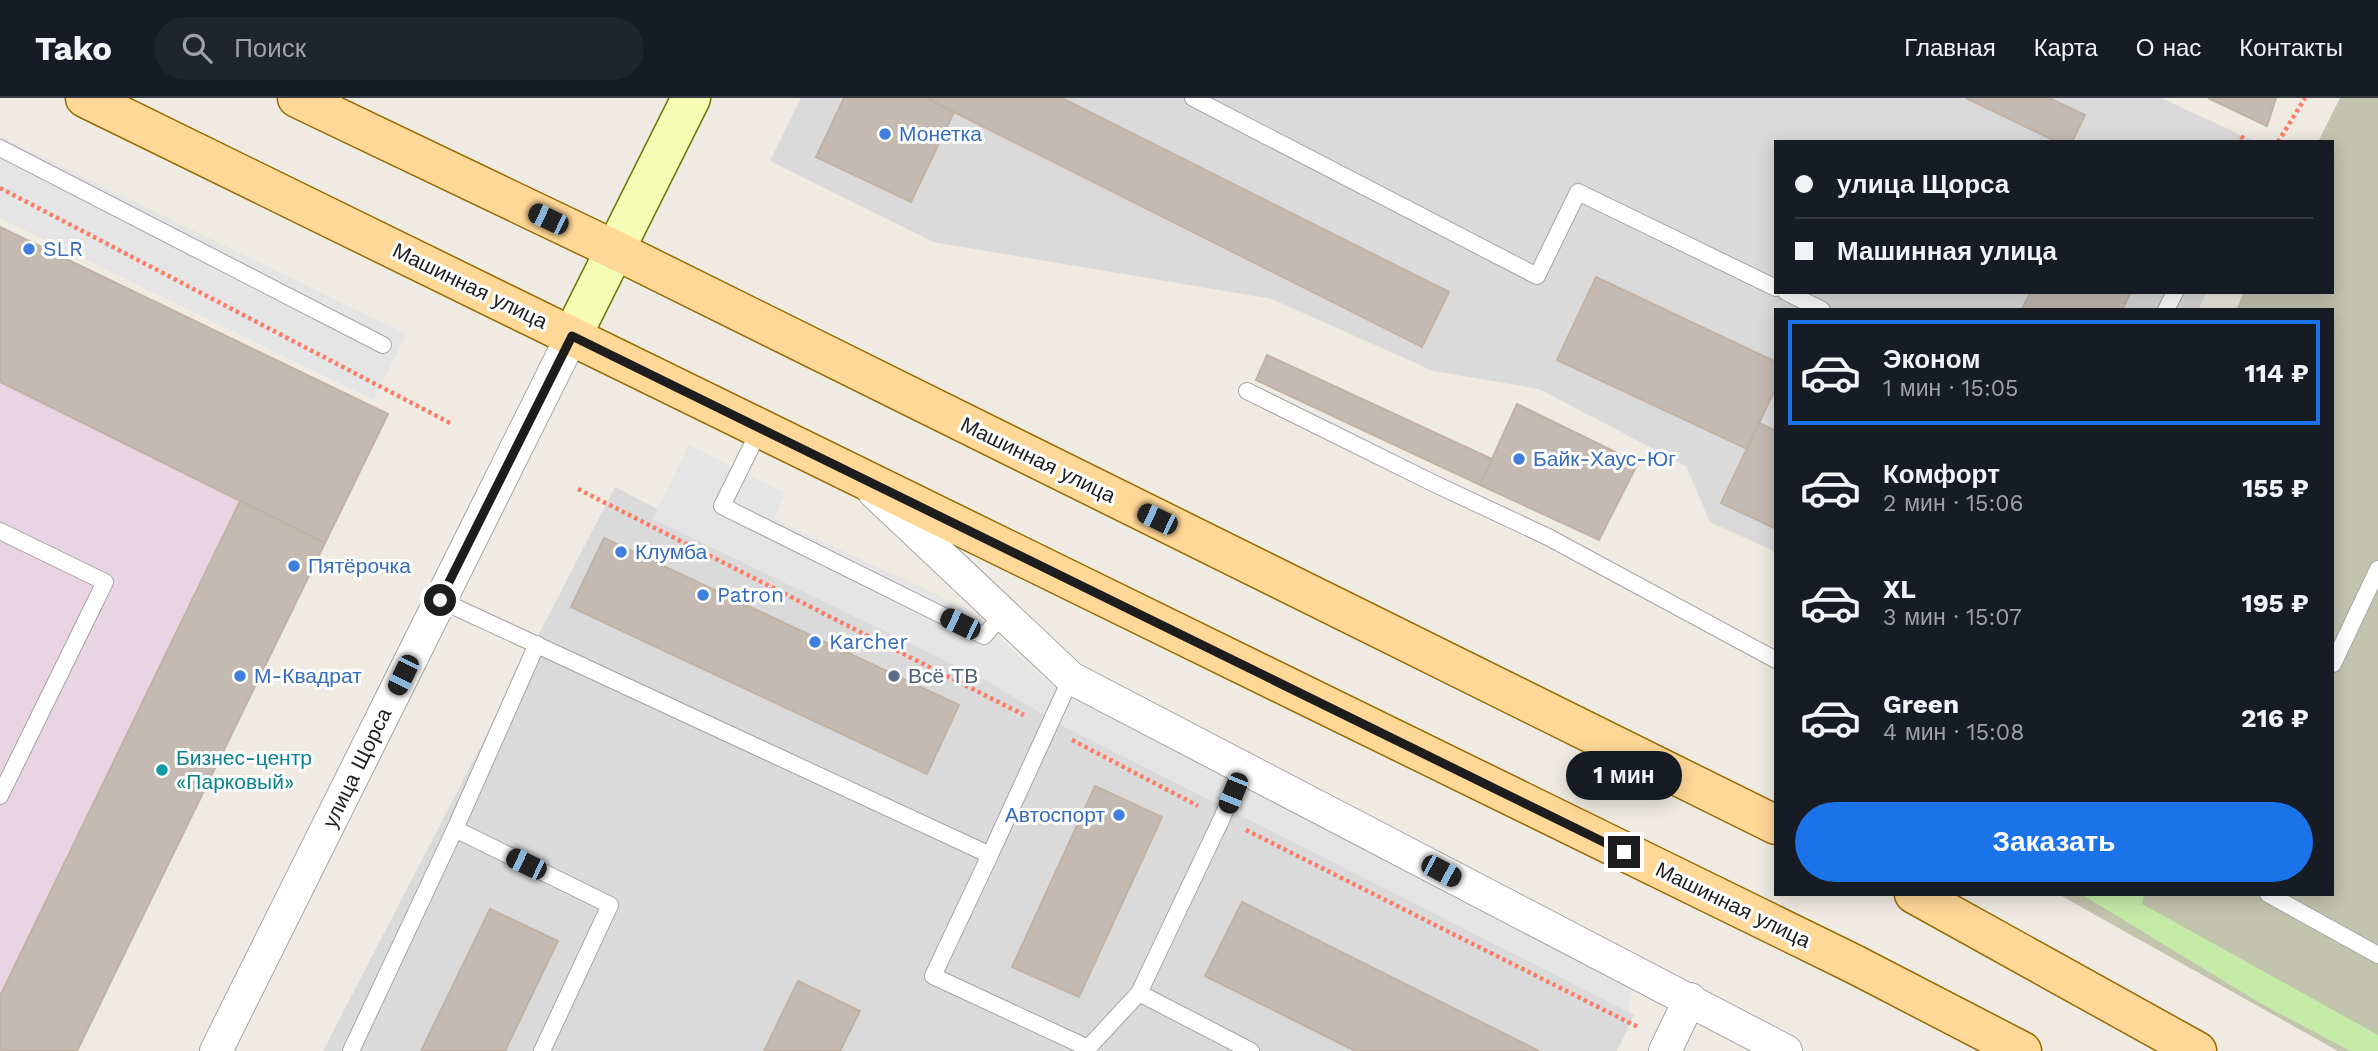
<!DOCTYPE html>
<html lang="ru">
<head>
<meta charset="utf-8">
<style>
  body { margin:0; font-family:"Work Sans",sans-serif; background:#20242c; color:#f1f3f6; height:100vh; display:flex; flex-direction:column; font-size:26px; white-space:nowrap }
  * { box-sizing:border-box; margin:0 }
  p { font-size:23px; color:#9ea1a6 }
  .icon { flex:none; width:38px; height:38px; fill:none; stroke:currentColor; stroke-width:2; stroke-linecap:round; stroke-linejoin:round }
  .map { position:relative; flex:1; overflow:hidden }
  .drawer { position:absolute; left:1774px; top:210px; width:560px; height:588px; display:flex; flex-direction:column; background:#171b24; border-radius:0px; box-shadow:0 4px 18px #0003 }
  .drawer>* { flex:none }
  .top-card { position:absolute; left:1774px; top:42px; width:560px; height:154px; border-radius:0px; box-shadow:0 4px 18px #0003; display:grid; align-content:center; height:154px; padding:0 21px; background:#171b24 }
  .end { position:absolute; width:32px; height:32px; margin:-16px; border:9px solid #1d1d1d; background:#fff; box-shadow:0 0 0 4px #fff }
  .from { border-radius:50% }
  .bubble { position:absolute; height:49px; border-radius:24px; background:#171b24; box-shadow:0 4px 18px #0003; font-size:23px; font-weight:700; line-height:49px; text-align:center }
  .car { position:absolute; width:21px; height:42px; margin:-21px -10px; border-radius:9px; box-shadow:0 0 5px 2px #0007; background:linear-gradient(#222 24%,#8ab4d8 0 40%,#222 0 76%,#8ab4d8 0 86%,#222 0) }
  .top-card b { display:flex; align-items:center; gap:24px; height:66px; font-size:26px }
  .top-card b+b { border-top:2px solid #363941 }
  .top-card i { width:18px; height:18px; background:#f1f3f6 }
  ul { padding:12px 0 0; list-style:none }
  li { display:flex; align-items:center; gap:21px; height:105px; margin:0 14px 10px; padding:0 7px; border:4px solid transparent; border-radius:0px }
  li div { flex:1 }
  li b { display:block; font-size:26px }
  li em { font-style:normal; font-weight:700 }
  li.active { border-color:#1a73e8 }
  li>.icon { width:63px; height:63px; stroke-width:1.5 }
  .action { display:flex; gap:14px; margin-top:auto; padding:14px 21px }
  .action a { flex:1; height:80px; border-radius:42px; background:#1a73e8; color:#fff; font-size:28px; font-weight:700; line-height:80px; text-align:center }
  header { display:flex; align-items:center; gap:42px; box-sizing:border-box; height:98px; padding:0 35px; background:#171b24; border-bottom:2px solid #363941 }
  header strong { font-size:33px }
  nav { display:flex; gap:38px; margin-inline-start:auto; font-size:24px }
  .search { width:490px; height:63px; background:#20242c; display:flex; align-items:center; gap:18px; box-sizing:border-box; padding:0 24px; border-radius:38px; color:#9ea1a6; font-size:26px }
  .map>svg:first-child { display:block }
  .residential { fill:#dbdada }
  .industrial { fill:#e8d4e3 }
  .construction { fill:#c3c4ae }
  .grass { fill:#c4eca6 }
  .parking { fill:#e5e5e5 }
  .building { fill:#c4bab2; stroke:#c1b2a4; stroke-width:2 }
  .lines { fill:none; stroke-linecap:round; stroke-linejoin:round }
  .service-casing { stroke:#a4a4a4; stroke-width:18 }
  .minor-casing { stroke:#a4a4a4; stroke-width:34 }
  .secondary-casing { stroke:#657800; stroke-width:41 }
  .primary-casing { stroke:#966c00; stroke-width:41 }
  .path { stroke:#ff7b63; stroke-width:4.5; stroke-dasharray:3.5 3.5; stroke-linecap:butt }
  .service { stroke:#fff; stroke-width:16 }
  .minor { stroke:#fff; stroke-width:32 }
  .secondary { stroke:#f5fcb3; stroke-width:38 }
  .primary { stroke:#ffd897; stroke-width:38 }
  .route { stroke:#1d1d1d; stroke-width:9 }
  .shop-dot { fill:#3f7fe0; stroke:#fff; stroke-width:2.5 }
  .service-dot { fill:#5c6f8a; stroke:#fff; stroke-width:2.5 }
  .culture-dot { fill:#0f9aa8; stroke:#fff; stroke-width:2.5 }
  .labels { text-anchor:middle; stroke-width:6; stroke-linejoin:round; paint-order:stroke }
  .shop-label { font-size:21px; fill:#366cbe; stroke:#fff; text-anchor:start }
  .street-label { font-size:21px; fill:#1d1d1d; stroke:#fff }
  .service-label { font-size:21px; fill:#4e5e75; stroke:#fff; text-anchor:start }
  .culture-label { font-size:21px; fill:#0d838f; stroke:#fff; text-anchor:start }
</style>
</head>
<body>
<header>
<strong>Tako</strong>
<div class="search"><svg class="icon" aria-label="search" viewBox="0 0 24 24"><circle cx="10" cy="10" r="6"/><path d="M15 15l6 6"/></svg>Поиск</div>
<nav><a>Главная</a><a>Карта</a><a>О нас</a><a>Контакты</a></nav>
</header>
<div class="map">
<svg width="2378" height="953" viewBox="0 0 2378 953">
  <rect width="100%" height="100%" fill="#efebe2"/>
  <path class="residential" d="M801 0H2161L2252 42 1776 44V194H2207L2198 212H1776V454L1710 424 1686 368 1539 291 1433 273 1272 201 933 144 770 63Z
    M615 389 1634 917 1617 953H323Z"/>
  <path class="industrial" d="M0 129 388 316 325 445 239 403 0 898Z"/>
  <path class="construction" d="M2340 0H2378V953H2338L2058 796H2333V212H2236L2244 194H2333V44H2318Z"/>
  <path class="grass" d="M2081 796H2144L2142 806 2378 937V953H2350L2260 905Z"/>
  <path class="parking" d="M0 38 406 236 374 302 0 120Z
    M689 347 785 395 774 421 966 510 1042 579 1632 882 1629 914 1065 629 981 580 653 421Z"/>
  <path class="building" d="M844 0H931L930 2 954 14 911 104 816 59Z
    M931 0H1062L1449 194 1422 249 930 2Z
    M1966 0H2049L2085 17 2072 44H2057Z
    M2208 0H2276L2267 28Z
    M0 129 388 316 325 445 0 284Z
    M1596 179 1776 264V289L1747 351 1557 262Z
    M2031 194H2131L2122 212H2021Z
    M1267 257 1492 361 1480 387 1256 282Z
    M1517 306 1638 365 1599 442 1480 387Z
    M1759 325 1776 333V431L1721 405Z
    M240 403 325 445 77 953H0V898Z
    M604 440 959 607 927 676 571 509Z
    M1095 688 1162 719 1079 899 1012 869Z
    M1242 804 1539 953H1355L1205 878Z
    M490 811 558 843 505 953H421Z
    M798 883 860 913 840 953H764Z"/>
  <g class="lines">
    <defs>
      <path id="service" d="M1193 0 1537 178 1578 94 1776 190
        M0 50 383 247
        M1786 194 1822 212
        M2166 212 2175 194
        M1247 293 1433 385 1548 439 1776 562
        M760 331 722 408 984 538 1004 515
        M0 433 105 484 0 698
        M440 502 990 757 1071 580
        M2333 566 2378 471
        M455 731 537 546
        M990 757 933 878 1088 950 1139 895 1251 953
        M2268 796 2378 857
        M1139 895 1222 720 1243 670
        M351 953 455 731 610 807 542 953"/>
      <path id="minor" d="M874 394 1071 580 1786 953
        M216 953 572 238
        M1665 953 1690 901"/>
      <path id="secondary" d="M572 238 691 0"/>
      <path id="primary" d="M85 0 1854 866 2022 953
        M297 0 615 152 1776 727
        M1914 796 2197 953"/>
    </defs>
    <use href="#service" class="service-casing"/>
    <use href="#minor" class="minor-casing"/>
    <use href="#secondary" class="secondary-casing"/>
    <use href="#primary" class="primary-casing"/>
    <path class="path" d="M2241 38 2246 44
      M2278 44 2305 0
      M0 90 452 326
      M578 391 1024 617
      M1072 642 1198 708
      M1246 732 1638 929"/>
    <use href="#service" class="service"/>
    <use href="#minor" class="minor"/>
    <use href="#secondary" class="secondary"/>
    <use href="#primary" class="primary"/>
  </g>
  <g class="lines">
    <path class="route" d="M440 502 572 238 1624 754"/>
  </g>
  <g class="shop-dot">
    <circle cx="885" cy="36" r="7"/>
    <circle cx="29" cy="151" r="7"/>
    <circle cx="1519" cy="361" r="7"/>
    <circle cx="621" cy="454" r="7"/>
    <circle cx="294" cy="468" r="7"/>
    <circle cx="703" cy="497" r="7"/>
    <circle cx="815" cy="544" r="7"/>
    <circle cx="240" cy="578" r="7"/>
    <circle cx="1119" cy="717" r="7"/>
  </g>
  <circle class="service-dot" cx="894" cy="578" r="7"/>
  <circle class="culture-dot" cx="162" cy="672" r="7"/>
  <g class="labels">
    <g class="shop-label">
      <text x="899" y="43">Монетка</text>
      <text x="43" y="158">SLR</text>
      <text x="1533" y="368">Байк-Хаус-Юг</text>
      <text x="635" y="461">Клумба</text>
      <text x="308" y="475">Пятёрочка</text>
      <text x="717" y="504">Patron</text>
      <text x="829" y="551">Karcher</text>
      <text x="254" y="585">М-Квадрат</text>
      <text x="1105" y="724" text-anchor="end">Автоспорт</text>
    </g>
    <g class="street-label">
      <text transform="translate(470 188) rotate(26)" y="7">Машинная улица</text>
      <text transform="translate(1038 362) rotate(26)" y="7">Машинная улица</text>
      <text transform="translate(357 670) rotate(-64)" y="7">улица Щорса</text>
      <text transform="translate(1733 807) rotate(26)" y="7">Машинная улица</text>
    </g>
    <g class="service-label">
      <text x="908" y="585">Всё ТВ</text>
    </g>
    <g class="culture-label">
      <text x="176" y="667">Бизнес-центр<tspan x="176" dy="24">«Парковый»</tspan></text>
    </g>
  </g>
</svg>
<i class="end from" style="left:440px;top:502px"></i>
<i class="end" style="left:1624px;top:754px"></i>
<div class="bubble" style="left:1566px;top:653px;width:116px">1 мин</div>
<i class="car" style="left:548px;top:121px;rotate:296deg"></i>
<i class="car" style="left:1157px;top:421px;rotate:296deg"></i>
<i class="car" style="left:960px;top:526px;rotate:296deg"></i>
<i class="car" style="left:403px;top:577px;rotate:206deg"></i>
<i class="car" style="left:1233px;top:695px;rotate:202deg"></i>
<i class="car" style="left:526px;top:766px;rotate:296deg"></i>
<i class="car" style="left:1441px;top:773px;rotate:118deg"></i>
<div class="top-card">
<b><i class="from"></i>улица Щорса</b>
<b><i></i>Машинная улица</b>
</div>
<section class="drawer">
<ul>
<li class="active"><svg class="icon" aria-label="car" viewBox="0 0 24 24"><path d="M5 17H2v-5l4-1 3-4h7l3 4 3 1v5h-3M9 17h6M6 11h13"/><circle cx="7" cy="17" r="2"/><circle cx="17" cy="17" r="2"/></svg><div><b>Эконом</b><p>1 мин · 15:05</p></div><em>114 ₽</em></li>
<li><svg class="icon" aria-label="car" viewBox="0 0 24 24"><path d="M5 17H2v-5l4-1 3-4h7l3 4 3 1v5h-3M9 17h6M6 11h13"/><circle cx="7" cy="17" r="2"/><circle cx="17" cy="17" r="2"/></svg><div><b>Комфорт</b><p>2 мин · 15:06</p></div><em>155 ₽</em></li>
<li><svg class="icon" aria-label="car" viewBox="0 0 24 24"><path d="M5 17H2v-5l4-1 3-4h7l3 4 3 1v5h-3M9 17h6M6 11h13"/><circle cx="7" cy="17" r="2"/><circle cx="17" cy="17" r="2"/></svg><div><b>XL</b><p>3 мин · 15:07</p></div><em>195 ₽</em></li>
<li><svg class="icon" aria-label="car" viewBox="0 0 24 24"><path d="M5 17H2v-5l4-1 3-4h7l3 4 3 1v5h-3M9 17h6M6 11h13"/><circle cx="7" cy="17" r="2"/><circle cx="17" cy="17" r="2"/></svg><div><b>Green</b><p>4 мин · 15:08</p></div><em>216 ₽</em></li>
</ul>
<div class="action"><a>Заказать</a></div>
</section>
</div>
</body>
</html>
